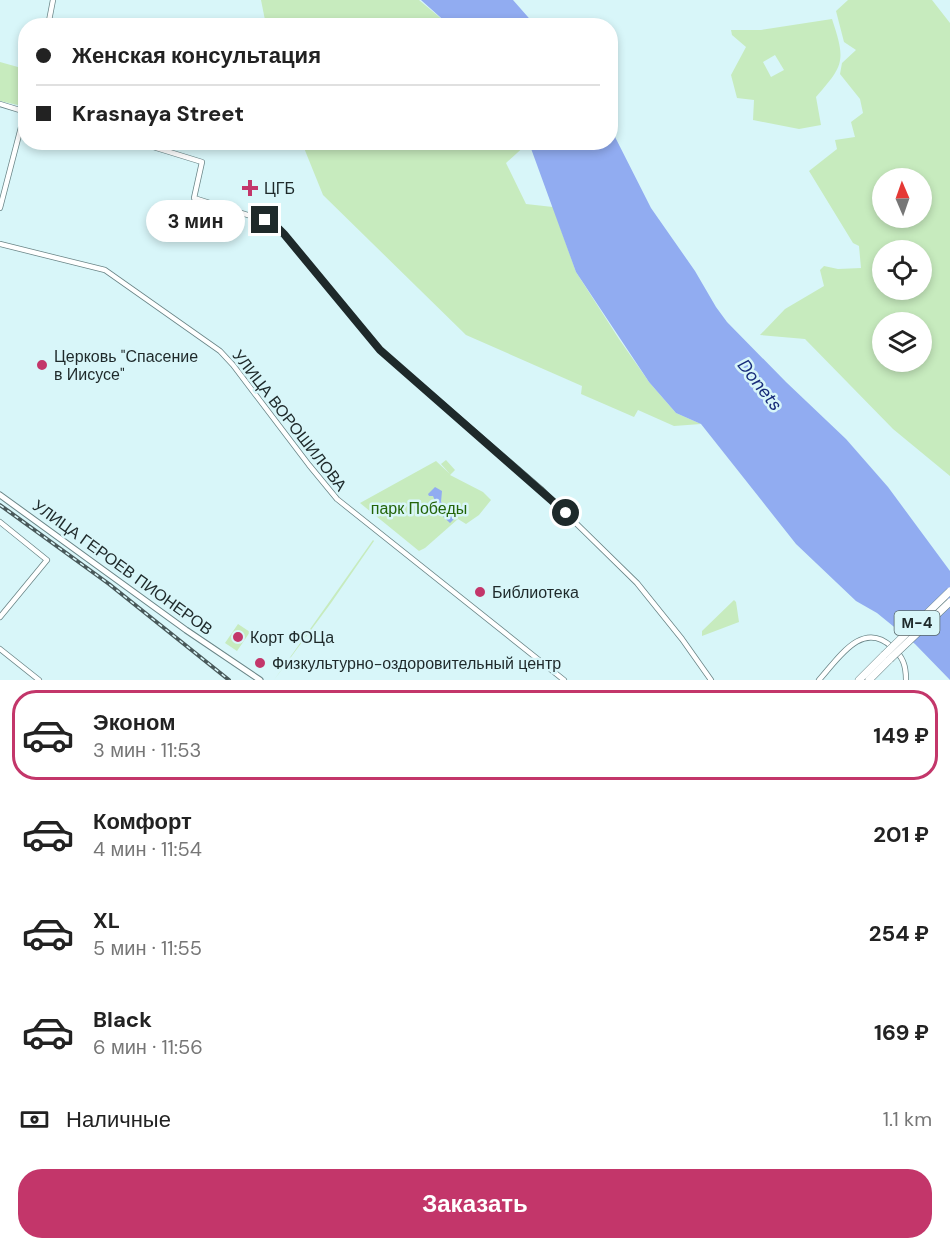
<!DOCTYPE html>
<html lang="ru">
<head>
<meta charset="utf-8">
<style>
  body { margin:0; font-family:"DM Sans",sans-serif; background:#f6f6f6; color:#222; height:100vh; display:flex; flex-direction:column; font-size:22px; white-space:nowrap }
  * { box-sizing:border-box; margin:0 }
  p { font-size:20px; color:#767676 }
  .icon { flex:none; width:33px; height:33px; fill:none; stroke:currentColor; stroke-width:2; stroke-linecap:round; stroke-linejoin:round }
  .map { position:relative; height:680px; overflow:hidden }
  .panel { display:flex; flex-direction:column; background:#fff; flex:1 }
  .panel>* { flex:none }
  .top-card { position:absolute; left:18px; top:18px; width:600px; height:132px; border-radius:24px; box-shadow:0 3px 9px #0003; display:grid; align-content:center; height:132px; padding:0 18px; background:#fff }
  .needle { width:39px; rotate:358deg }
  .tools { position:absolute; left:872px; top:168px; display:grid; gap:12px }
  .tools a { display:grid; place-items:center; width:60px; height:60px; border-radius:50%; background:#fff; box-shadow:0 3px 9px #0003; font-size:30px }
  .end { position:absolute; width:27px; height:27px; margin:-14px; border:8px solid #1e292a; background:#fff; box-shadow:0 0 0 3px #fff }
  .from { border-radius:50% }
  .bubble { position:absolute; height:42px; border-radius:21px; background:#fff; box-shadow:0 3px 9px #0003; font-size:20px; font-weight:700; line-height:42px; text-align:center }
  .top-card b { display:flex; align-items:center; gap:21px; height:57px; font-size:22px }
  .top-card b+b { border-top:2px solid #e0e0e0 }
  .top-card i { width:15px; height:15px; background:#222 }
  ul { padding:10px 0 0; list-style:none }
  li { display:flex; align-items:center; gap:18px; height:90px; margin:0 12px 9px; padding:0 6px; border:3px solid transparent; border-radius:24px }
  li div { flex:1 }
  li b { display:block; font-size:22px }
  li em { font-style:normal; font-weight:700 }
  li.current { border-color:#c3366a }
  li>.icon { width:54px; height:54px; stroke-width:1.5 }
  .pay { display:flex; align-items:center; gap:15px; height:66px; padding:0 18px; font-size:22px }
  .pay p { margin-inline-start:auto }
  .primary-button { display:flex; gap:12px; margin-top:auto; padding:12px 18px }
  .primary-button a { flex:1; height:69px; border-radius:24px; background:#c3366a; color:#fff; font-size:24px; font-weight:700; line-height:69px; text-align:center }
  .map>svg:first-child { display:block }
  .green { fill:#c7ebbe; fill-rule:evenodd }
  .water { fill:#91acf1 }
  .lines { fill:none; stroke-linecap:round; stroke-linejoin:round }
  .secondary-casing { stroke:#6a8587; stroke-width:6 }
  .primary-casing { stroke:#6a8587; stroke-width:7 }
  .highway-casing { stroke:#6a8587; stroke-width:8 }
  .secondary { stroke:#fff; stroke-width:4.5 }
  .primary { stroke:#fff; stroke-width:5 }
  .highway { stroke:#fff; stroke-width:7 }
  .rail-casing { stroke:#49595a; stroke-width:4 }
  .rail { stroke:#d8f6f9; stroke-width:1.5; stroke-dasharray:4.5; stroke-linecap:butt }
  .highway-bridge-casing { stroke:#6a8587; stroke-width:8; stroke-linecap:butt }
  .highway-bridge { stroke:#fff; stroke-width:7 }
  .route { stroke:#1e292a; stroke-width:8 }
  .poi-dot { fill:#c3366a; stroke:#d8f6f9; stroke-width:2 }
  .labels { text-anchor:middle; stroke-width:5; stroke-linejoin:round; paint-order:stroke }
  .shield { fill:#d8f6f9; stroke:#566668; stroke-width:1.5 }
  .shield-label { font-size:15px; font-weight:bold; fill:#1e292a }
  .poi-label { font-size:16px; fill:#1e292a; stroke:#d8f6f9; text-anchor:start }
  .street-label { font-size:16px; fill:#1e292a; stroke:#d8f6f9 }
  .park-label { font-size:16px; fill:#236409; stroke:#d8f6f9 }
  .water-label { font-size:18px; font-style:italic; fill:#172b79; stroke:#d8f6f9 }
</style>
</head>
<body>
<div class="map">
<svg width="950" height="680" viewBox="0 0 950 680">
  <rect width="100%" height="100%" fill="#d8f6f9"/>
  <path class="green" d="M261 0H419L449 25H266Z
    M848 0H932L950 23V476L893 429 805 339 760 335 785 309 824 286 820 270 824 266 838 269 861 268 859 246 853 243 809 171 837 149 835 140 855 137 851 122 863 113 860 99 840 74 842 63 856 50 844 42 836 11ZM882 178H921V218H882ZM882 250H921V290H882ZM882 322H921V362H882Z
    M832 19C846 61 844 65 816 97L821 125 799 129 753 120 754 100 737 98 731 75 746 47 732 35 731 30H761ZM775 55 784 70 771 77 763 62Z
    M0 62 25 69V96L22 106 0 101Z
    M302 143H528L506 163 526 204 553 207 576 272 619 339 649 382 676 413 701 424 674 426 638 410 634 417 581 394 582 386 466 335 323 195Z
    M446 460 455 470 450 475 483 492 491 500 479 515 466 524 458 519 425 548 419 551 360 503 436 461 450 474 441 464Z
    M374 541 331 603 274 680 373 540Z
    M734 600 736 602 739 622 702 636V631Z
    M238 624 250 632 237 651 225 643Z"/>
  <path class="water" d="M421 0H513L535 25H449Z
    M611 129 651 208 695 271 716 307 727 322 786 382 846 439 888 487 950 571V680L915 644 877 613 856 601 796 544 701 424 676 413 649 382 576 272 529 143 610 142Z
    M435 487 442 491 441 502 451 510 455 518 450 523 435 509 437 505 433 496H429L428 494Z"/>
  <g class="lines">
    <defs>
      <path id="secondary" d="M48 26 53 0
        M0 104 26 112
        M137 142 202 162 194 198 270 222 277 226 380 350 541 489 637 583 682 639 711 680
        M0 208 26 108
        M0 244 105 270 220 351 233 365 309 465 337 499 564 680
        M0 522 47 560 0 617
        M0 649 39 680
        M819 680C838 659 862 619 892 647 903 657 906 665 906 680"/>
      <path id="primary" d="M0 495 186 630 260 680"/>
      <path id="highway" d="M859 680 884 655
        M869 680 890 659"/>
    </defs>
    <use href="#secondary" class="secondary-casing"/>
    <use href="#primary" class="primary-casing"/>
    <use href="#highway" class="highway-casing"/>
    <use href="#secondary" class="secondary"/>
    <use href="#primary" class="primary"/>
    <use href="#highway" class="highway"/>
    <defs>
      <path id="rail" d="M0 505 109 584 229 680"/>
    </defs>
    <use href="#rail" class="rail-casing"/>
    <use href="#rail" class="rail"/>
    <defs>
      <path id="highway-bridge" d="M884 655 950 591
        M890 659 950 602"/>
    </defs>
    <use href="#highway-bridge" class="highway-bridge-casing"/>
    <use href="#highway-bridge" class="highway-bridge"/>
  </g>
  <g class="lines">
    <path class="route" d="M265 220 274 224 284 234 380 350 566 513"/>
  </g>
  <g class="poi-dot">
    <path d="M247 179h6v6h6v6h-6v6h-6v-6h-6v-6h6z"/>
    <circle cx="42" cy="365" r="6"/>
    <circle cx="480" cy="592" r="6"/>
    <circle cx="238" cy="637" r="6"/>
    <circle cx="260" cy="663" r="6"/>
  </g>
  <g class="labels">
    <rect class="shield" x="894.5" y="611" width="45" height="24" rx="4.5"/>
    <g class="shield-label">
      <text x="917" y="628">М-4</text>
    </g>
    <g class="poi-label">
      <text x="264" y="194">ЦГБ</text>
      <text x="54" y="362">Церковь "Спасение<tspan x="54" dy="18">в Иисусе"</tspan></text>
      <text x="492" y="598">Библиотека</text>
      <text x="250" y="643">Корт ФОЦа</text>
      <text x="272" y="669">Физкультурно-оздоровительный центр</text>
    </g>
    <g class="street-label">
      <text transform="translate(290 420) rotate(52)" y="6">УЛИЦА ВОРОШИЛОВА</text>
      <text transform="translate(123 567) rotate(36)" y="6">УЛИЦА ГЕРОЕВ ПИОНЕРОВ</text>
    </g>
    <g class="park-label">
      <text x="419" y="514">парк Победы</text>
    </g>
    <g class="water-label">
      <text transform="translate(760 385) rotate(52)" y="6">Donets</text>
    </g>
  </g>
</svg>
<div class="tools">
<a><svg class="needle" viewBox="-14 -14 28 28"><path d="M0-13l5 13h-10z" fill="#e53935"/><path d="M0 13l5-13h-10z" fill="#767676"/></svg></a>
<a><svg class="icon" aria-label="locate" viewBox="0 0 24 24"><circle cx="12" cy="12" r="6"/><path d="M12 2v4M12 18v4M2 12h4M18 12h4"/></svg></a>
<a><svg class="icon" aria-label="layers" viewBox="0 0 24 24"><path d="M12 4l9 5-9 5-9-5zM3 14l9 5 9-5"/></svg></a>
</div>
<i class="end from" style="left:566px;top:513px"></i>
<i class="end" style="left:265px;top:220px"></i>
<div class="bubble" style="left:146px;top:200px;width:99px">3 мин</div>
<div class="top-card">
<b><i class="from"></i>Женская консультация</b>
<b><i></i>Krasnaya Street</b>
</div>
</div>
<section class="panel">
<ul>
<li class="current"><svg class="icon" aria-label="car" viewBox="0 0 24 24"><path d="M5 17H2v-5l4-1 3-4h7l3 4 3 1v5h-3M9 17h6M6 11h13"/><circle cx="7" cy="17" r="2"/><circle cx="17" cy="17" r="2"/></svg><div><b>Эконом</b><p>3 мин · 11:53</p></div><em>149 ₽</em></li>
<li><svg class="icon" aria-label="car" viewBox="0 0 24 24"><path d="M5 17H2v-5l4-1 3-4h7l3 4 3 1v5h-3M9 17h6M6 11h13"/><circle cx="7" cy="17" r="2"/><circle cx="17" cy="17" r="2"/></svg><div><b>Комфорт</b><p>4 мин · 11:54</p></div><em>201 ₽</em></li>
<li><svg class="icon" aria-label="car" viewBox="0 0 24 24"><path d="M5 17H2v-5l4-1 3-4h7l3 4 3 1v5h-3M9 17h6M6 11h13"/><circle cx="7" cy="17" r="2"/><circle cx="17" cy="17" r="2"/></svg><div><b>XL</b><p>5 мин · 11:55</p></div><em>254 ₽</em></li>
<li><svg class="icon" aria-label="car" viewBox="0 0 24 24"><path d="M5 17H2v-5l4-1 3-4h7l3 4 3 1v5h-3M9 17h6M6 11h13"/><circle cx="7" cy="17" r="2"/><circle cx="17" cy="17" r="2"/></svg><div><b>Black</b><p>6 мин · 11:56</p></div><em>169 ₽</em></li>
</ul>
<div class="pay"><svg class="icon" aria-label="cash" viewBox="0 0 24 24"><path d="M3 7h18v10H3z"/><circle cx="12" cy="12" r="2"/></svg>Наличные<p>1.1 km</p></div>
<div class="primary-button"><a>Заказать</a></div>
</section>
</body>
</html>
